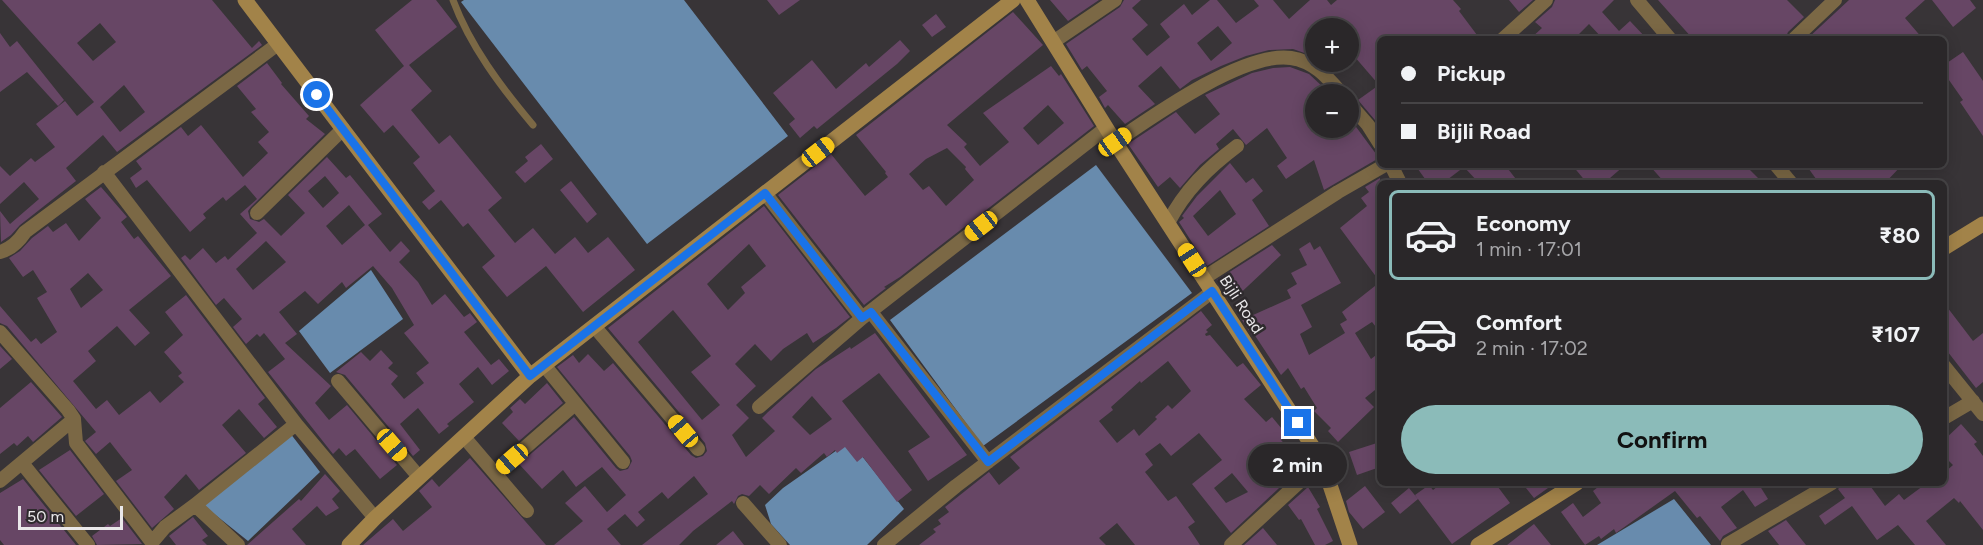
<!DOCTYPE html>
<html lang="en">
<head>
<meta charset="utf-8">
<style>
  body { margin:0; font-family:Figtree,sans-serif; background:#322f31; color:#f1f3f6; height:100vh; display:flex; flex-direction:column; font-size:22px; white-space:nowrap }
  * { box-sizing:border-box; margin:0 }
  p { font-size:20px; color:#a5a5a8 }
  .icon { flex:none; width:33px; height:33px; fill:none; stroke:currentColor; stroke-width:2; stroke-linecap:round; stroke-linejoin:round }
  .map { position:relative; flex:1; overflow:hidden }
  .details { position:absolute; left:1377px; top:180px; width:570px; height:306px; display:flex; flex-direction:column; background:#2a2729; border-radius:9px; box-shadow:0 3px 15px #0003,0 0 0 2px #464446 }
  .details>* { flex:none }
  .hud { position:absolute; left:1377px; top:36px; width:570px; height:132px; border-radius:9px; box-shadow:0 3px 15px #0003,0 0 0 2px #464446; display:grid; align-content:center; height:132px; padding:0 24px; background:#2a2729 }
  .controls { position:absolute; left:1305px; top:18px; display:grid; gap:12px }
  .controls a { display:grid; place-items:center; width:54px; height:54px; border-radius:50%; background:#2a2729; box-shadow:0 3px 15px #0003,0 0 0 2px #464446; font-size:30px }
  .scale { position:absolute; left:18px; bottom:15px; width:105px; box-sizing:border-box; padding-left:6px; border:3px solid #eae8ea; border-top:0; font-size:16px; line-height:21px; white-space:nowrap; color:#eae8ea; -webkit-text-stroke:4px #2e2a2d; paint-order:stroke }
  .end { position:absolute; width:27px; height:27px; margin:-14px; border:8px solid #1a73e8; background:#fff; box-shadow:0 0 0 3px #fff }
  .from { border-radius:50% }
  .bubble { position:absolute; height:42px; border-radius:21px; background:#2a2729; box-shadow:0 3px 15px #0003,0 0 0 2px #464446; font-size:20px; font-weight:700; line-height:42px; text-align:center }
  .car { position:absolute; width:18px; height:36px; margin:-18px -9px; border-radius:8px; box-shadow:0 0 4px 2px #0007; background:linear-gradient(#f5c518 24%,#345 0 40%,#f5c518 0 76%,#345 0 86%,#f5c518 0) }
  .hud b { display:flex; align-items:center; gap:21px; height:57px; font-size:22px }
  .hud b+b { border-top:2px solid #464446 }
  .hud i { width:15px; height:15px; background:#f1f3f6 }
  ul { padding:10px 0 0; list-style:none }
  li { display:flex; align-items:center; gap:18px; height:90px; margin:0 12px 9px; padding:0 12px; border:3px solid transparent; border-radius:9px }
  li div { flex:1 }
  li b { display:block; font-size:22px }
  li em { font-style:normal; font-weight:700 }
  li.current { border-color:#8bbbb9 }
  li>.icon { width:54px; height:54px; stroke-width:1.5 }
  .primary-button { display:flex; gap:12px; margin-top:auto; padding:12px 24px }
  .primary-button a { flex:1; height:69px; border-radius:36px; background:#8bbbb9; color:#111; font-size:24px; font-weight:700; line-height:69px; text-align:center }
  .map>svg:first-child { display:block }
  .water { fill:#688bad }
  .building { fill:#674665; fill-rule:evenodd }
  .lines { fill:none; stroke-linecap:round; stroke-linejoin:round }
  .lane { stroke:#7b6845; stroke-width:7 }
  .street { stroke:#7b6845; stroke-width:14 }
  .secondary { stroke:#a28349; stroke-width:15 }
  .route { stroke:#1a73e8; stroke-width:8 }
  .labels { text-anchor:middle; stroke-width:5; stroke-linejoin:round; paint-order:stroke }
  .street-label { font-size:16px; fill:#eae8ea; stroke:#2e2a2d }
</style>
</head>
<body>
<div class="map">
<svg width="1983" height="545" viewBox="0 0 1983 545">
  <rect width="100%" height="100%" fill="#383437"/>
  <path class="water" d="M464 0H684L788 136 647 244 461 2Z
    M1096 165 1192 293 983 446 890 320Z
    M371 270 403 319 330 373 299 331Z
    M290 433 320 472 248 541 203 505Z
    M850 441 904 509 867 545H790L771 524 765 505 783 488Z
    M1674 499 1711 545H1597Z"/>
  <path class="building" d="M2 0H212L252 48 259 41 262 45 117 152 103 135 66 168 76 181 20 225 11 235 1 242 0 211 10 224 39 199 24 182 0 204V166L10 176 31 158 35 162 55 147 36 124 65 101 77 116 94 102ZM100 23 116 42 93 61 77 43ZM124 85 145 112 120 132 100 107Z
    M412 0H436L457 27 409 65 432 91 411 110 439 144 450 135 502 198 488 210 515 243 533 228 555 254 575 237 588 253 608 237 635 270 583 312 546 266 507 297 482 267 495 256 468 223 463 227 441 200 429 210 422 202 435 191 413 163 420 157 393 125 384 133 360 105 404 66 375 30Z
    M767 0H800L779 15Z
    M1050 0H1099L1068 21Z
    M1124 0H1141L1132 8 1148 25 1132 39 1147 56 1170 37 1160 24 1184 4 1192 15 1210 0H1217L1236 23 1259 6 1254 0H1273L1289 19 1310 0H1327L1331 5 1337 0H1453L1461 9 1459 11 1480 39H1380V126L1358 100 1379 85 1354 56 1348 60V28H1316V57L1293 49 1269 50 1246 56 1221 66 1192 80 1180 89 1161 66 1138 86 1155 104 1125 124 1108 105 1105 108 1099 97 1107 91 1087 66 1082 70 1066 44 1120 7ZM1218 26 1232 43 1211 61 1197 43Z
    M1509 0H1533L1519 12Z
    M1555 0H1614L1602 12 1619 31 1630 21 1647 39H1603L1589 24 1574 39H1530L1542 28 1535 22 1552 7Z
    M1658 0H1787L1804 17 1788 32 1785 39H1693Z
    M1849 0H1925L1905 18 1923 39H1807Z
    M1932 0H1970L1976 8 1953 27Z
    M1013 12 1043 45 947 125 967 144 964 147 980 166 1009 142 983 113 1051 66 1059 76 1061 74 1094 126 900 277 884 287 886 288 864 305 778 195 831 154 865 196 888 177 885 173 886 172 856 135ZM1048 105 1064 123 1038 145 1023 128ZM947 148 966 167 965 169 974 180 946 206 929 186 923 190 909 174 926 159Z
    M936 14 946 27 932 37 922 25Z
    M0 33 10 47 17 41 64 100 58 106 27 72 0 92Z
    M900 40 910 51 897 64 817 129 814 126 800 138 789 124 795 119 773 93 812 60 836 89 866 63 869 67Z
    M1963 52 1983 81V136L1960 102 1963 100 1944 73V65Z
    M1322 62H1347L1334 72Z
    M267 63 282 83 281 84 309 116 306 119 325 134 251 207 248 211 250 219 259 222 264 219 281 236 305 213 288 195 327 157 346 178 350 175 382 214 368 225 390 252 401 241 410 251 399 262 418 282 432 305 445 294 464 317 470 313 477 322 464 332 491 365 499 359 509 371 492 385 478 367 459 384 474 402 447 424 449 426 439 434 418 408 400 424 420 450 413 456 345 375 336 372 361 352 370 361 381 350 393 363 388 368 398 376 391 384 404 399 424 383 416 373 429 363 404 333 414 325 392 288 373 266 346 288 342 282 318 304 305 291 279 312 297 334 285 343 331 386 315 403 329 420 347 405 397 465 380 479 355 449 346 456 339 448 333 454 268 372 285 359 264 333 260 337 257 334 246 344 233 327 242 319 224 298 216 305 181 258 185 255 190 260 203 248 216 263 225 256 228 260 257 233 240 214 257 199 245 185 226 201 223 197 203 214 206 218 190 232 147 180 136 188 130 178 142 169 136 161 181 127 188 136 201 125 243 177 268 153 258 142 269 132 251 112 256 109 237 86ZM325 176 339 193 323 208 308 191ZM349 205 365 225 342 245 326 226ZM266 241 286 262 253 290 236 269Z
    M1290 67 1309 74 1323 87 1316 94V128H1348V116L1379 158 1324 190 1314 160 1286 179 1277 166 1287 158 1267 128 1246 145 1233 129 1216 144 1219 149 1200 165 1180 188 1170 177 1158 187 1128 144 1176 112 1195 134 1220 114 1205 95 1252 73 1273 68Z
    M541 144 553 159 525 183 515 172 528 161 525 157Z
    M1230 163 1246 183 1253 178 1263 191 1252 200 1269 226 1207 266 1179 222 1184 218 1182 216 1197 196ZM1220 190 1236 214 1208 236 1193 216Z
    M1415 165H1505L1519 183H1479L1464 167 1443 183H1428Z
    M1572 165H1625L1610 178 1612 183H1587Z
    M1649 165H1745L1763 183H1665Z
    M1806 165H1902L1885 183H1819Z
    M1380 178V282L1340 228 1367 206 1361 198 1369 192 1365 187Z
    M571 181 597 214 587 223 560 190Z
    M101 187 127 217 121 222 134 239 138 236 171 276 129 310 150 333 135 346 117 326 88 351 96 361 73 381 96 409 107 400 119 415 150 391 160 403 184 382 178 376 182 373 164 352 183 335 165 312 186 295 265 398 258 404 277 427 264 438 239 409 222 425 246 453 199 490 186 474 164 497 174 509 152 528 116 481 132 470 110 442 96 454 85 441 96 432 7 326 0 323V306L31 342 36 338 41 344 57 332 37 298 47 292 33 270 23 277 9 258 20 251 32 238 48 226 53 232 66 223 79 241 101 218 85 199ZM88 273 103 290 81 308 70 289Z
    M764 206 850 317 836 328 813 343 807 333 783 349 771 361 755 344 735 364 756 386 736 405 749 418 732 435 746 457 775 431 762 418 768 412 816 369 850 347 851 349 875 333 967 455 928 481 908 451 930 437 879 373 842 401 912 490 897 502 863 457 857 462 845 447 837 453 835 450 827 457 824 453 801 473 796 468 769 494 760 485 749 496 742 494 738 496 734 504 732 501 693 531 679 545H642L708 494 694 476 668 499 662 492 638 512 645 520 637 527 625 514 607 529 621 545H554L583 521 565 503 585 486 607 512 626 495 602 467 576 487 563 470 542 489 519 464 574 417 616 468 620 471 628 469 632 461 630 456 557 367 573 355 579 363 588 354 604 371 613 363 691 455 696 458 703 456 707 451 705 443 608 328ZM749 244 766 266 741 287 745 293 728 310 707 284ZM673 310 711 356 691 372 720 405 702 420 638 342ZM812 396 832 419 810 435 792 417Z
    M1310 242 1314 250 1320 246 1341 283 1301 305 1312 327 1300 334 1309 355 1345 333 1340 324 1347 320 1342 312 1380 282V332L1372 322 1355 333 1371 359 1380 352V386L1365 398 1374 407 1338 442 1328 431 1331 428 1314 411 1317 408 1304 387 1301 389 1288 368 1281 375 1254 334 1252 335 1242 320 1291 298 1287 290 1297 284 1291 273 1307 265 1299 249Z
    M1272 245 1281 255 1232 301 1217 280Z
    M1944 303 1973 341 1983 333V382L1976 388 1944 347Z
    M1201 311 1212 325 1206 330 1208 332 1205 334 1206 336 1210 335 1237 367 1243 363 1261 385 1244 399 1266 422 1272 417 1287 435 1281 440 1288 448 1286 449 1288 453 1281 458 1295 473 1231 533 1192 484 1222 460 1199 433 1171 456 1160 443 1145 454 1153 465 1145 472 1168 501 1176 496 1195 522 1188 527 1200 545H1135L1117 523 1099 538 1106 545H919L936 532 933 529 941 524 938 520 949 512 945 507 989 472 999 485 1020 468 1010 457ZM1168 361 1191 391 1172 409 1168 405 1155 417 1157 419 1139 436 1134 429 1117 443 1099 421 1113 410 1111 407 1140 381 1141 383ZM1232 473 1248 492 1226 503 1214 488Z
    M0 346 12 359 0 369Z
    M31 382 62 417 33 442 28 436 17 446 14 443 0 454V408Z
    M547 383 563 403 519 441 502 423 513 412 510 408 520 399 525 404Z
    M1961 424 1977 442 1974 444 1983 456V530L1960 501 1959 503 1954 498 1926 521 1946 545H1915L1898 525 1877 540 1852 506 1825 525 1819 516 1845 498 1838 489 1844 483H1868L1885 506 1899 494 1904 500 1927 483H1944V473L1953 465 1944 456V440Z
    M1380 442V467L1357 475 1349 452Z
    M70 450 104 494 76 516 39 470Z
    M470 458 546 545H363L393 519 403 531 432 507 419 491 432 479 439 487Z
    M325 474 340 491 332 499 339 508 326 516 317 506 292 529 306 545H247L299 499 301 501Z
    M23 479 76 545H4L0 540V493Z
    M1442 483H1495L1510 503 1452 544 1415 495 1429 485 1433 490Z
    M1522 483H1555L1534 498Z
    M1603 483H1758L1768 499 1755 507 1743 490 1721 507 1737 528 1723 536 1720 541 1700 516 1697 518 1675 491 1616 533 1614 529 1601 539 1599 536 1585 545 1561 512 1573 503 1583 517 1601 503 1593 491Z
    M1365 486 1385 512 1363 529 1349 512 1346 501Z
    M1308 487 1320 507 1317 509 1333 541 1325 545H1315L1301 519 1299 520 1288 505Z
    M1409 488 1418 499 1400 514 1391 503Z
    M193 517 208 536 202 540 207 545H176L169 536Z
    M122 518 142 544 97 545 92 536 108 524 110 526Z
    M1786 520 1806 545H1779L1768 531Z
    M1534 524 1551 545H1507Z
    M1263 528 1277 545H1244Z
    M733 531 744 545H716Z"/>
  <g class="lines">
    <path class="lane" d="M453 0C470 46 501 87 533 125"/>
    <path class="street" d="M1637 0 1670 39
      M1503 39 1546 0
      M1794 39 1835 0
      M1053 42 1115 0
      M1348 102 1368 125 1380 144
      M1115 142C1153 116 1244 51 1291 58 1314 61 1328 78 1342 94
      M1391 165 1400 183
      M1776 165 1791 183
      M104 172 296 424 375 518
      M765 193 862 318
      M257 213 343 129
      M1168 223C1185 190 1208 168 1237 146
      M0 252C11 249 19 241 25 232L278 44
      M1204 278 1338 192 1385 165
      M871 312 988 462
      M594 326 698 449
      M0 332 68 410 74 419 76 443 151 541 154 540 165 527 195 505
      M544 365 623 462
      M1944 366 1983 414
      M338 381 419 477
      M759 407 862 318 1106 128
      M1944 418 1973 401
      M464 437 527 511
      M22 463 88 545
      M496 473 575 404
      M0 481 74 419
      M743 503 780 545
      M1728 544 1832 483
      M238 545 195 505 296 424
      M884 545 956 486 1213 291
      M1231 545 1322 461"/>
    <path class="secondary" d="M245 0 530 376
      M1027 0 1115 142 1322 461 1350 545
      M1944 248 1983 224
      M349 545 375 518 530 376 1013 0
      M1478 545 1577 483"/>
  </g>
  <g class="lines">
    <path class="route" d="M317 95 530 376 765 193 862 318 871 312 988 462 1212 291 1298 423"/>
  </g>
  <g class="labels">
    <g class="street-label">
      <text transform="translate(1242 304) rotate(57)" y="6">Bijli Road</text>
    </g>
  </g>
</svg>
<div class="controls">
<a>+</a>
<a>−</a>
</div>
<div class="scale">50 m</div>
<i class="end from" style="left:317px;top:95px"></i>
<i class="end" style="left:1298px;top:423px"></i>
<div class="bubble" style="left:1248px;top:444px;width:99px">2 min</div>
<i class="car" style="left:1115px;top:142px;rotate:55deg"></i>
<i class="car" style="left:818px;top:152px;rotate:52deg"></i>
<i class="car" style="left:981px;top:226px;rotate:232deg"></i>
<i class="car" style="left:1192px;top:260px;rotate:327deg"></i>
<i class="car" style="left:683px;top:431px;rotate:320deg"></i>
<i class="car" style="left:392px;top:445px;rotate:139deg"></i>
<i class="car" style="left:512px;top:459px;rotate:229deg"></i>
<div class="hud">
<b><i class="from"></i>Pickup</b>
<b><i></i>Bijli Road</b>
</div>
<section class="details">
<ul>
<li class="current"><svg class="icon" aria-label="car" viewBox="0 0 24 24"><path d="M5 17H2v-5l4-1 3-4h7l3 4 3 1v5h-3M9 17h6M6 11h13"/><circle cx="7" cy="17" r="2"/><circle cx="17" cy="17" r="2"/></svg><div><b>Economy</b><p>1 min · 17:01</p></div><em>₹80</em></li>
<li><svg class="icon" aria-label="car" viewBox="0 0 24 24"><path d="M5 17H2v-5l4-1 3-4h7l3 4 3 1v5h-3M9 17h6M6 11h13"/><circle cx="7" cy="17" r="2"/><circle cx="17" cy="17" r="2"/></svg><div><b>Comfort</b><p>2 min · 17:02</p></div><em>₹107</em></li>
</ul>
<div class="primary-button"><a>Confirm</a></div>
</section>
</div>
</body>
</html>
